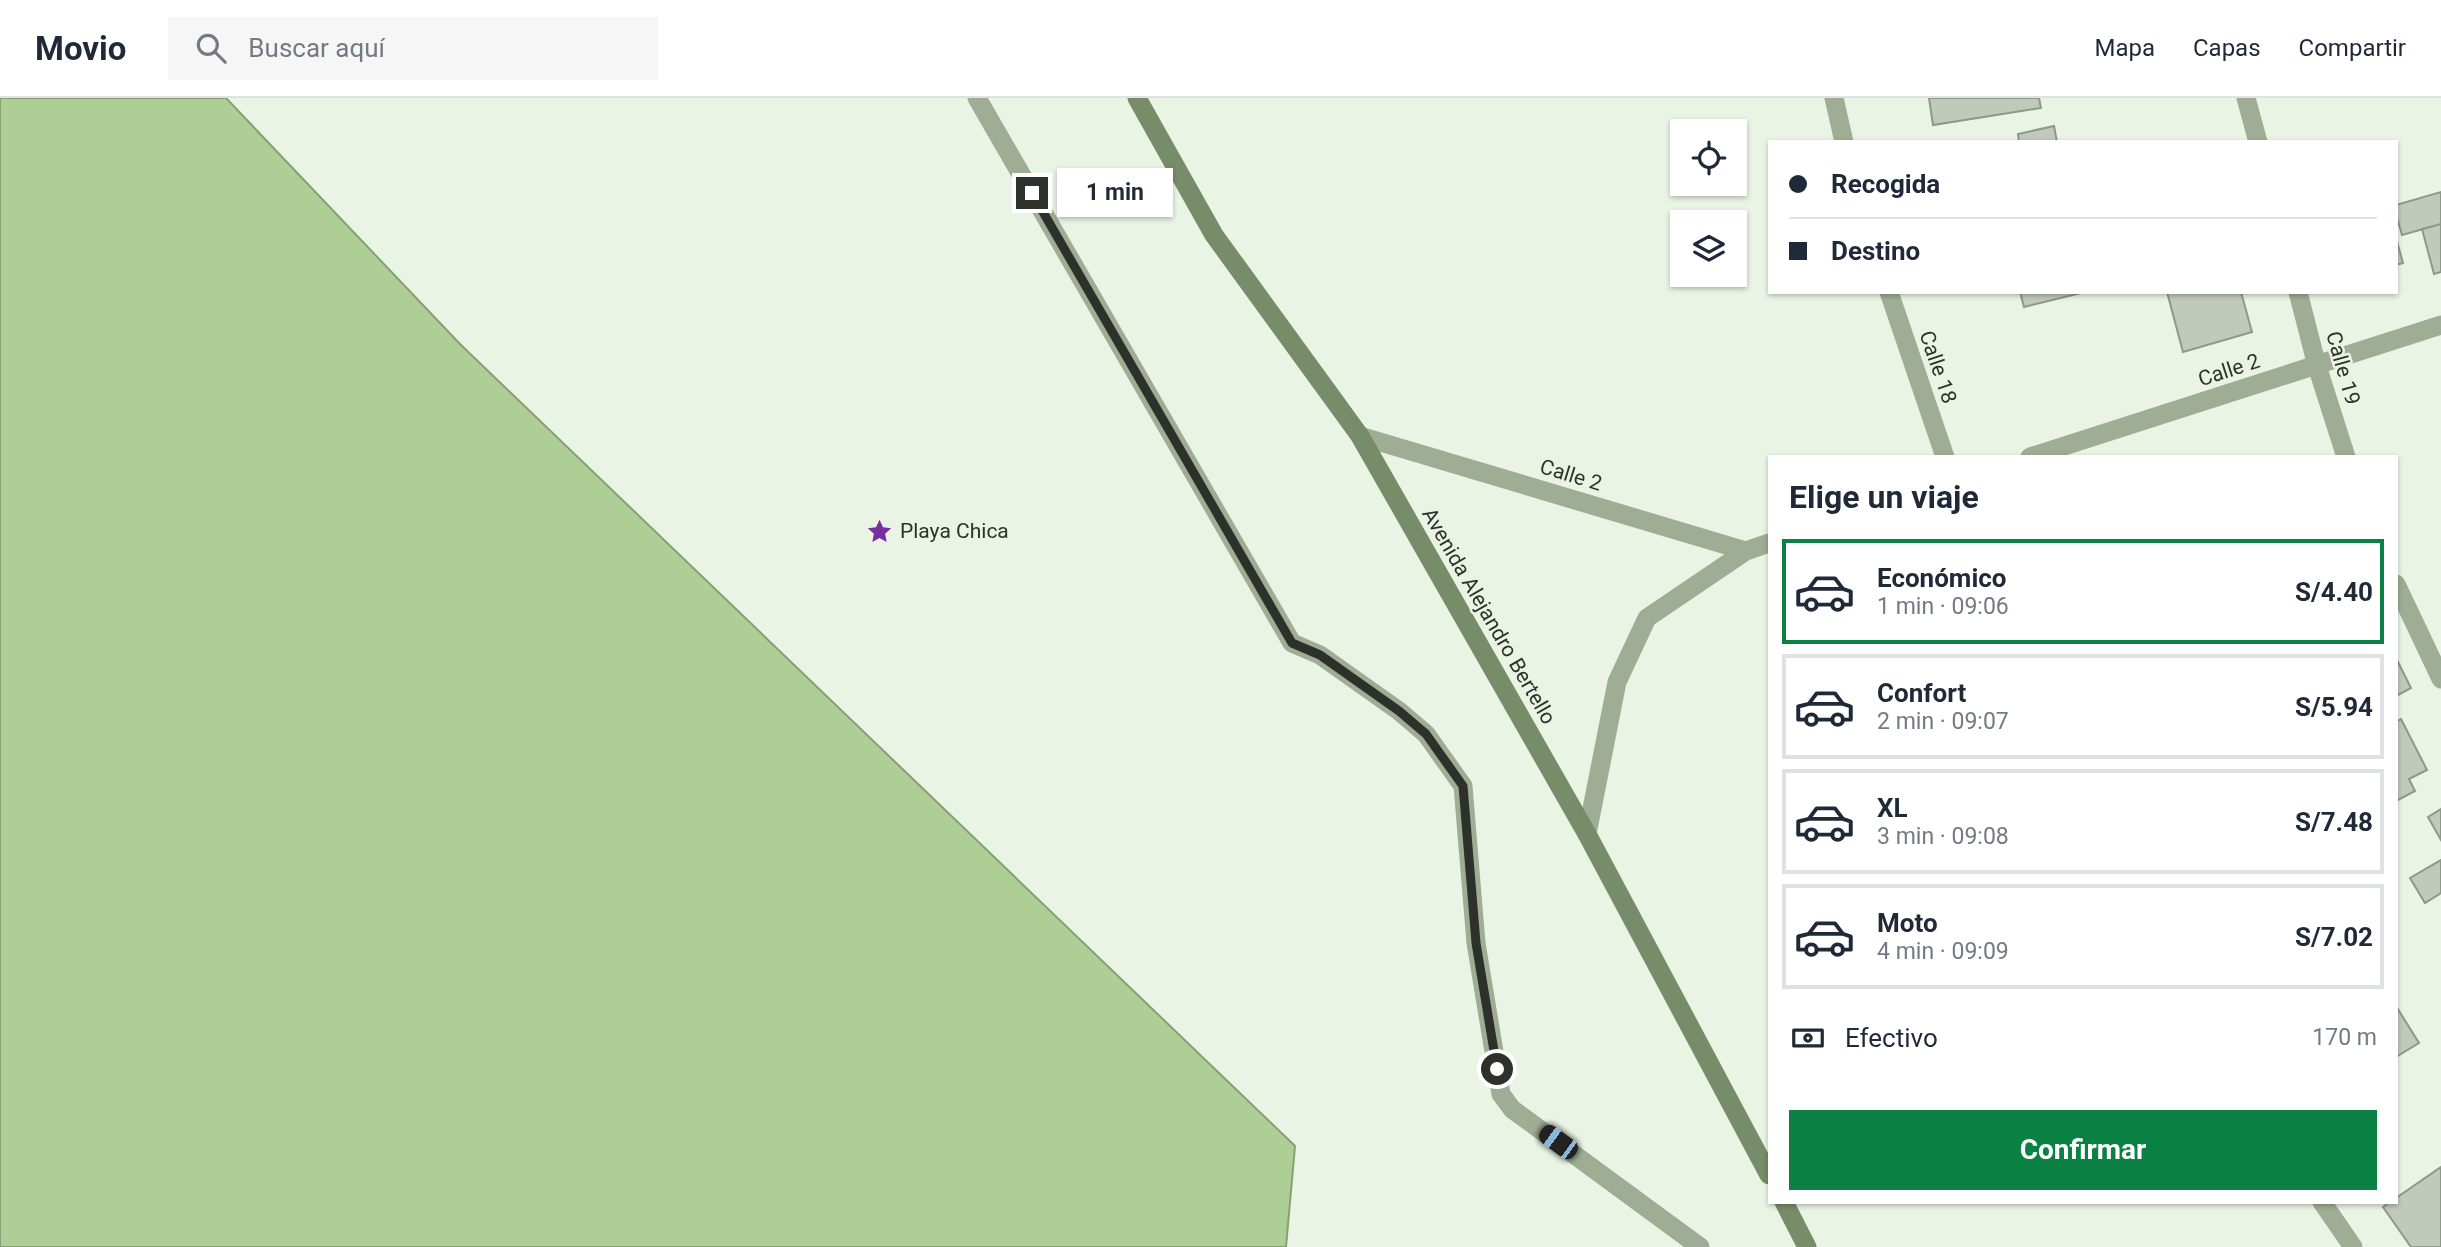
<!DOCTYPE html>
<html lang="es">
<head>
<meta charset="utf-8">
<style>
  body { margin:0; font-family:Roboto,sans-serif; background:#f6f6f7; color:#1f2937; height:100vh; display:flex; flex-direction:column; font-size:26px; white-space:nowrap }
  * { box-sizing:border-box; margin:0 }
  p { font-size:23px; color:#747a83 }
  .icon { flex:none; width:38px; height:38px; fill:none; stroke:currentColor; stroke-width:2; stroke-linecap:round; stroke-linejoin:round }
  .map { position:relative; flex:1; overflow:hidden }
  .sheet { position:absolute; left:1768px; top:357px; width:630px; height:749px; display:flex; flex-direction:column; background:#fff; border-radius:0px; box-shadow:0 2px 5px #0004 }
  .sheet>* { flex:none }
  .guide { position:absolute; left:1768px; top:42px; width:630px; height:154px; border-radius:0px; box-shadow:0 2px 5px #0004; display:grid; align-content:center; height:154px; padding:0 21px; background:#fff }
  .fabs { position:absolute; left:1670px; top:21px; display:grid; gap:14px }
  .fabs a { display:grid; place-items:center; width:77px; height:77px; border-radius:0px; background:#fff; box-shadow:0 2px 5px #0004; font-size:35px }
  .end { position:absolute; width:32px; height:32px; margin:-16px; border:9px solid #2e312b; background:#fff; box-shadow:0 0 0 4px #fff }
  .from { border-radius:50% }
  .bubble { position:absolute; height:49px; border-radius:0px; background:#fff; box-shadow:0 2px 5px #0004; font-size:23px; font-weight:700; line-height:49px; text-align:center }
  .car { position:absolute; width:21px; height:42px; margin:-21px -10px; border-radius:9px; box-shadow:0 0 5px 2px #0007; background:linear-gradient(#222 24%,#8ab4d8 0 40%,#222 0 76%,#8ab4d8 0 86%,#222 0) }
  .guide b { display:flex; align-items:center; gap:24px; height:66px; font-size:26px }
  .guide b+b { border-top:2px solid #e0e1e3 }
  .guide i { width:18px; height:18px; background:#1f2937 }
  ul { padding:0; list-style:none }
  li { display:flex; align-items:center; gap:21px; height:105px; margin:0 14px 10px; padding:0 7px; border:4px solid #e0e1e3; border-radius:0px }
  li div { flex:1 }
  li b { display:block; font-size:26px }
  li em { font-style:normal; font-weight:700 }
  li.active { border-color:#0b8043 }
  li>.icon { width:63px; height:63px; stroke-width:1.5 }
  h2 { padding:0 21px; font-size:32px; line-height:84px }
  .pay { display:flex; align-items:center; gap:18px; height:77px; padding:0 21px; font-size:26px }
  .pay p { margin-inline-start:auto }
  .primary-button { display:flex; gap:14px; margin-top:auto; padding:14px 21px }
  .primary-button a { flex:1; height:80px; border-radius:0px; background:#0b8043; color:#fff; font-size:28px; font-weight:700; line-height:80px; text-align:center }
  header { display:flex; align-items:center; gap:42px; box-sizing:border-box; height:98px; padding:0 35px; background:#fff; border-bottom:2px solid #e0e1e3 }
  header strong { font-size:33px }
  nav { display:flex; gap:38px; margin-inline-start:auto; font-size:24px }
  .search { width:490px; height:63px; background:#f6f6f7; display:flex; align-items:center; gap:18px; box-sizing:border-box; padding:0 24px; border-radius:0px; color:#747a83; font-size:26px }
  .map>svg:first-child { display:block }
  .water { fill:#adce95; stroke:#879f75; stroke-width:2 }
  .building { fill:#c0c9ba; stroke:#8f9889; stroke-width:2 }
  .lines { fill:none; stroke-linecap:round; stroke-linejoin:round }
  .service { stroke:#9ead94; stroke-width:19 }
  .pedestrian { stroke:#9ead94; stroke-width:19 }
  .secondary { stroke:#778c68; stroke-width:19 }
  .route { stroke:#2e312b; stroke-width:9 }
  .labels { text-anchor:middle; stroke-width:5; stroke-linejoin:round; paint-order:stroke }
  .street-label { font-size:21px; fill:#2e312b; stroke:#eaf4e4 }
  .poi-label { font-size:21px; fill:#2e312b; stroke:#eaf4e4; text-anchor:start }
</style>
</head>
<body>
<header>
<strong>Movio</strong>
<div class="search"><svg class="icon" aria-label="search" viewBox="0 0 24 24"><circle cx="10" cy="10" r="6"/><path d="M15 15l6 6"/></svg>Buscar aquí</div>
<nav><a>Mapa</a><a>Capas</a><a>Compartir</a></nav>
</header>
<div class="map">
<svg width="2441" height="1149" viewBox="0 0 2441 1149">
  <rect width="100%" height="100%" fill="#eaf4e4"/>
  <path class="water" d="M0 0H226L460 246 1295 1048 1286 1149H0Z"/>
  <path class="building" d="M1929 0H2039L2041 10 1933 27Z
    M2054 28 2057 44H2019L2018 36Z
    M2441 94V126L2402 137 2396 116V107Z
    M2441 126V174L2434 176 2422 131Z
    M2396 140 2403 165 2396 167Z
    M2020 194H2085L2024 209Z
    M2167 194H2241L2252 234 2183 254Z
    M2396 560 2411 590 2396 598Z
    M2401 621 2427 672 2409 681 2415 693 2396 703V624Z
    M2441 711V742L2428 719Z
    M2441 762V795L2425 805 2410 780Z
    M2396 908 2419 945 2396 959Z
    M2441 1069V1149H2411L2383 1109 2390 1104H2396V1100Z"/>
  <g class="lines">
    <path class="service" d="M977 0 1292 545 1320 557 1399 613 1426 636 1463 688 1476 845 1501 996 1512 1011 1700 1149"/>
    <path class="pedestrian" d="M1834 0 1844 44
      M2246 0 2258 44
      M1889 194 1945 359
      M2298 194 2317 268 2346 359
      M1360 338 1746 453 1769 445
      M2030 359 2441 227
      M2396 486 2441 581
      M1587 736 1617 584 1647 520 1746 453
      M2322 1104 2353 1149"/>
    <path class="secondary" d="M1137 0 1214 137 1360 338 1587 736 1769 1077
      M1784 1104 1807 1149"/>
  </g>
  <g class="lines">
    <path class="route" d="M1032 95 1292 545 1320 557 1399 613 1426 636 1463 688 1476 845 1497 971"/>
  </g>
  <defs>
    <symbol id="sight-bare" viewBox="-9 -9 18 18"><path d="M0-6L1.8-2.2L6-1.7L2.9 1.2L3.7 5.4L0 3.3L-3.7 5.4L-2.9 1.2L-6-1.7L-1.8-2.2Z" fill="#7a2d9e" stroke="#eaf4e4" stroke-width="2.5" paint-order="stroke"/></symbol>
  </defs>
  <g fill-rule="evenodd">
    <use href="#sight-bare" x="862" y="416" width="35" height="35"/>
  </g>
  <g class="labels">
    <g class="street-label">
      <text transform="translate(1938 269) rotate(71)" y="7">Calle 18</text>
      <text transform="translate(2343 270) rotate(74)" y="7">Calle 19</text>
      <text transform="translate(2229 272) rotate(-18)" y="7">Calle 2</text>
      <text transform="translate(1571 377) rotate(17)" y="7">Calle 2</text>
      <text transform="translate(1489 518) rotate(60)" y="7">Avenida Alejandro Bertello</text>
    </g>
    <g class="poi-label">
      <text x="900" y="440">Playa Chica</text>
    </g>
  </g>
</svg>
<div class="fabs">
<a><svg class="icon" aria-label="locate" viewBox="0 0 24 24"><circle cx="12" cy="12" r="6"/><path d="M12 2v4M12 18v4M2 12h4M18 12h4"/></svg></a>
<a><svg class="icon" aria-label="layers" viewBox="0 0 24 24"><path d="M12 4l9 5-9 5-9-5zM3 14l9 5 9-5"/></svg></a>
</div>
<i class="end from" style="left:1497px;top:971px"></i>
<i class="end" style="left:1032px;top:95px"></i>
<div class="bubble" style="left:1057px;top:70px;width:116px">1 min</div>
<i class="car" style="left:1558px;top:1044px;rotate:306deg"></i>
<div class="guide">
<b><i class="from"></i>Recogida</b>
<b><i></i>Destino</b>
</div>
<section class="sheet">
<h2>Elige un viaje</h2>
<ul>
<li class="active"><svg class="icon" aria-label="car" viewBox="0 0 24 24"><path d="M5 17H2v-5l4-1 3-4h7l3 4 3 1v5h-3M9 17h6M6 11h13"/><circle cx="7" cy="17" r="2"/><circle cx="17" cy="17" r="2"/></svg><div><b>Económico</b><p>1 min · 09:06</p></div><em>S/4.40</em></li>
<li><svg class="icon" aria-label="car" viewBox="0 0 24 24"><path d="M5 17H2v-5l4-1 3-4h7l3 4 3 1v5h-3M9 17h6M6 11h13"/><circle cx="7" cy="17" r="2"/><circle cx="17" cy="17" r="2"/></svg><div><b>Confort</b><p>2 min · 09:07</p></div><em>S/5.94</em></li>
<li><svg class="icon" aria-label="car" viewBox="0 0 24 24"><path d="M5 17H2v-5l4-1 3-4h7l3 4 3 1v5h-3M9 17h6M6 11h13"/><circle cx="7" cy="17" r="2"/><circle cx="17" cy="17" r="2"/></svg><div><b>XL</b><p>3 min · 09:08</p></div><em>S/7.48</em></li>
<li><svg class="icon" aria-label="car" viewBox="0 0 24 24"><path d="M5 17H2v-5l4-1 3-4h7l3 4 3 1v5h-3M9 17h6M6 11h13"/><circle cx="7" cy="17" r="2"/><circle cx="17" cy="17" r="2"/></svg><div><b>Moto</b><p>4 min · 09:09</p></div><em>S/7.02</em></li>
</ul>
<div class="pay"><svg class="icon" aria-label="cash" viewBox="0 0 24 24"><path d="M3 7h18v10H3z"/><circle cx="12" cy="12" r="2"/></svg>Efectivo<p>170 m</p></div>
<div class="primary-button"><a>Confirmar</a></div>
</section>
</div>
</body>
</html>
